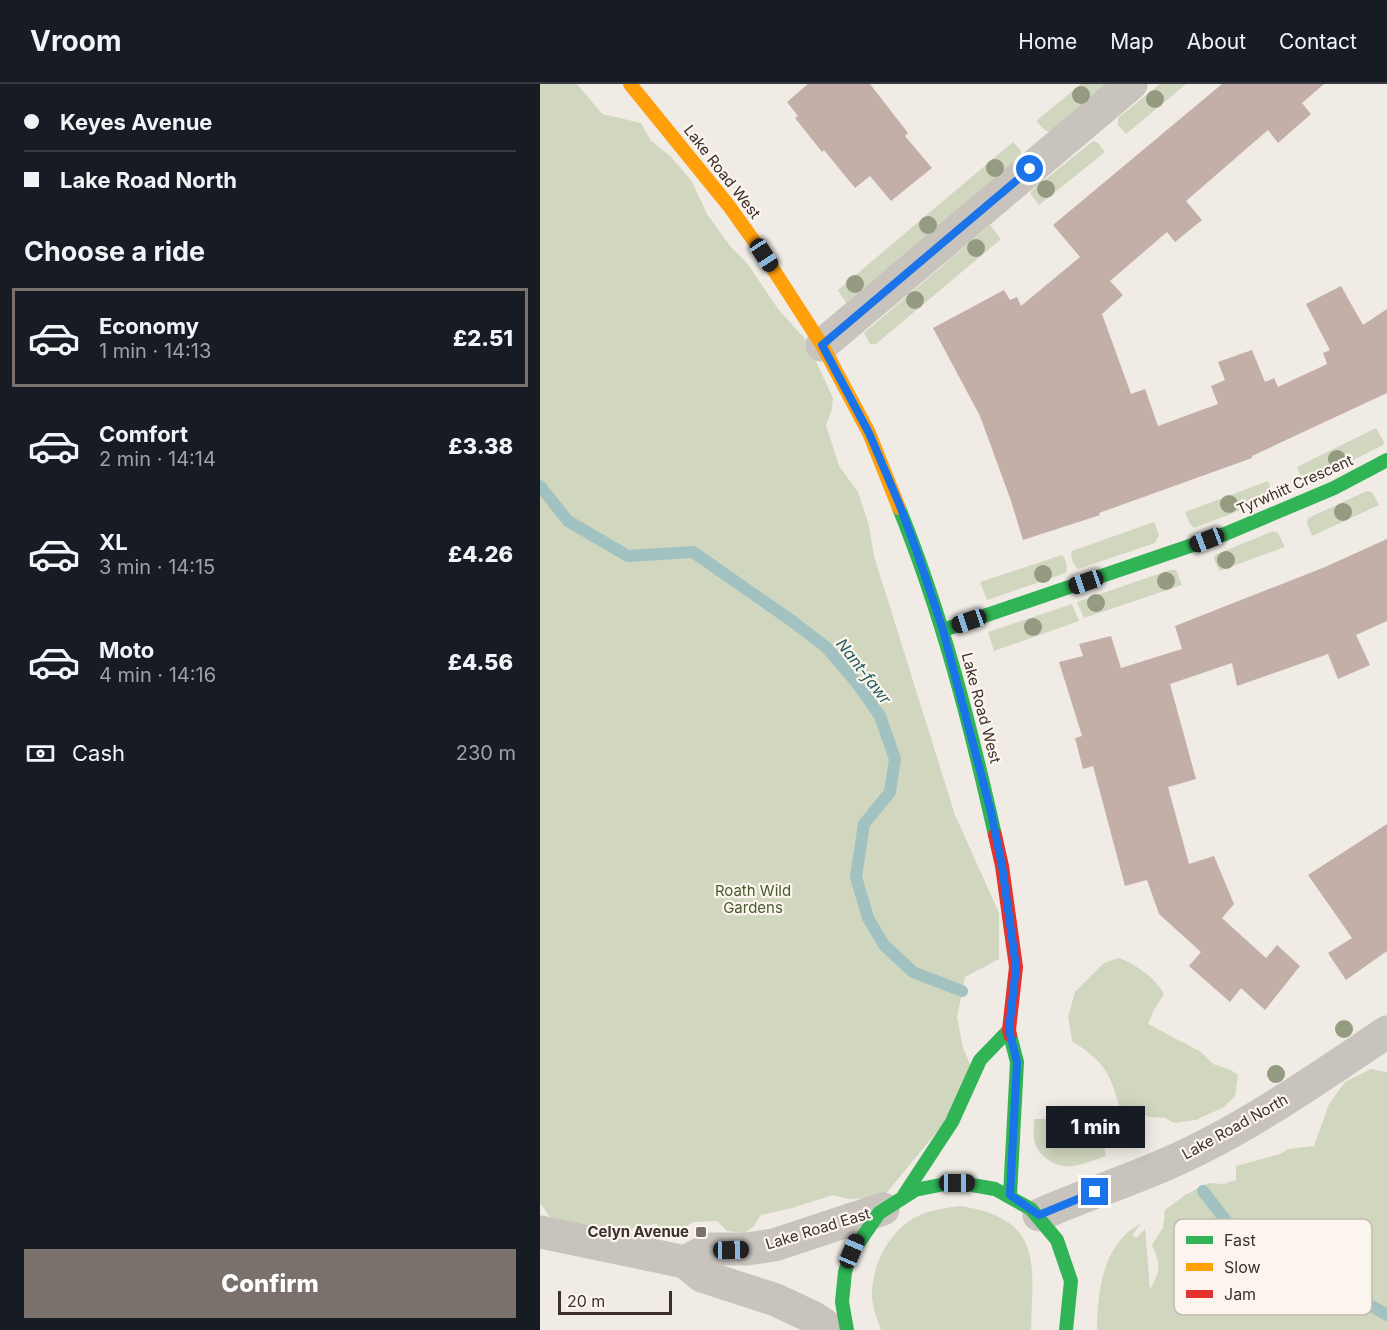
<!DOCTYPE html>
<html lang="en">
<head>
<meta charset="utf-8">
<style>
  body { margin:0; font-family:Inter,sans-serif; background:#20242c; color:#f1f3f6; height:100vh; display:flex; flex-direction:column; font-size:22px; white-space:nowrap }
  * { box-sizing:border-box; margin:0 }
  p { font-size:20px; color:#9ea1a6 }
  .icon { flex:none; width:33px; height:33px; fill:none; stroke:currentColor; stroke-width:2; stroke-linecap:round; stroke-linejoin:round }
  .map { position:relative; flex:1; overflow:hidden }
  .sheet { display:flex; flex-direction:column; background:#171b24; width:540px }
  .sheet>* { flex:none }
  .hud { display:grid; align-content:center; height:132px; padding:0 24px; background:#171b24 }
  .scale { position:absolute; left:18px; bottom:15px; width:114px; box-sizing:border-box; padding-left:6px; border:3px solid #3b302b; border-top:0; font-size:16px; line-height:21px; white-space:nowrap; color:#3b302b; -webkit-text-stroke:4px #fbf5ee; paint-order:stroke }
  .end { position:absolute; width:27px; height:27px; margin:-14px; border:8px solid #1a73e8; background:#fff; box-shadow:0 0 0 3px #fff }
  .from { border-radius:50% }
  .bubble { position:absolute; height:42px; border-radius:0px; background:#171b24; box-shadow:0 3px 15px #0003; font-size:20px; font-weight:800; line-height:42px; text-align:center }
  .car { position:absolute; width:18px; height:36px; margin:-18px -9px; border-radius:8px; box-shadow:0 0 4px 2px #0007; background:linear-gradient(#222 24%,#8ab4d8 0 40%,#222 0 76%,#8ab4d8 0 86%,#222 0) }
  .hud b { display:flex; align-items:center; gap:21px; height:57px; font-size:22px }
  .hud b+b { border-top:2px solid #363941 }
  .hud i { width:15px; height:15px; background:#f1f3f6 }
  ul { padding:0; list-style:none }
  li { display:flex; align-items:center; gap:18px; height:99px; margin:0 12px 9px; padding:0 12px; border:3px solid transparent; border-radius:0px }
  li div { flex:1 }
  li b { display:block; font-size:22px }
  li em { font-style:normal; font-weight:800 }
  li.current { border-color:#7a716c }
  li>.icon { width:54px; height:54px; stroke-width:1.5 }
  h2 { padding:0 24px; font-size:27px; line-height:72px }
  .pay { display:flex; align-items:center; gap:15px; height:66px; padding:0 24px; font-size:22px }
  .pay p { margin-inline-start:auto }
  .action { display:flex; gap:12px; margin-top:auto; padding:12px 24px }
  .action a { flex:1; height:69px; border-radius:0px; background:#7a716c; color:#fff; font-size:24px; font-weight:800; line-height:69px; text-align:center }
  header { display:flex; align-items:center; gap:36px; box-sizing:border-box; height:84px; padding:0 30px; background:#171b24; border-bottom:2px solid #363941 }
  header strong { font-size:28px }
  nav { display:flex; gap:33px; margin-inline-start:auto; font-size:21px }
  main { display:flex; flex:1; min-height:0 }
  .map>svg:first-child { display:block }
  .green { fill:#d1d6bf }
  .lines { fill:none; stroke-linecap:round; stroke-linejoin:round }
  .stream { stroke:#a1c2c1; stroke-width:12 }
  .building { fill:#c3afa7 }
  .street { stroke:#c9c3be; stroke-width:33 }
  .fast { stroke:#30b455; stroke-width:14 }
  .slow { stroke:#ff9f0a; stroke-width:14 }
  .jam { stroke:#e5322d; stroke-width:14 }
  .tree { fill:#959b80 }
  .route { stroke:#1a73e8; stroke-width:8 }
  .poi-dot { fill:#7a716c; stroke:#fbf5ee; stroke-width:2 }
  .labels { text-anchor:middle; stroke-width:4.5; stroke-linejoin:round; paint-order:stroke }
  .street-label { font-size:15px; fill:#3b302b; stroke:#fbf5ee }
  .park-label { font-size:15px; fill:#4a5a2e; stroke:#fbf5ee }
  .poi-label { font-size:15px; font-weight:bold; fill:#3b302b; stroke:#fbf5ee; text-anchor:end }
  .water-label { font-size:16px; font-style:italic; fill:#1f5a5e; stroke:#fbf5ee }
  .key { fill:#fbf5ee; stroke:#c1bab4; stroke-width:1.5 }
  .key-label { font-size:16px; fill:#3b302b }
</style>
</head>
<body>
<header>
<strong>Vroom</strong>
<nav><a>Home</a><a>Map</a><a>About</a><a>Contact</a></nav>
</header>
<main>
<section class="sheet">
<div class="hud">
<b><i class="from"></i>Keyes Avenue</b>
<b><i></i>Lake Road North</b>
</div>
<h2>Choose a ride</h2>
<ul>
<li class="current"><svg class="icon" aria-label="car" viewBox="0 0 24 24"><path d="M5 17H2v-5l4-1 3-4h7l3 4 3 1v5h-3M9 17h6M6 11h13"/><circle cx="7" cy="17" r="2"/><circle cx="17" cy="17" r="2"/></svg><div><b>Economy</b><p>1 min · 14:13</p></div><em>£2.51</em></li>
<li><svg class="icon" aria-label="car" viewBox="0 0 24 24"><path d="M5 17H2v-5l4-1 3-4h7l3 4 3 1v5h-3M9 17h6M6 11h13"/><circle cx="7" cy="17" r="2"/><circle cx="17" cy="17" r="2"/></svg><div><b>Comfort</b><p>2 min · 14:14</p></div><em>£3.38</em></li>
<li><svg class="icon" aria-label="car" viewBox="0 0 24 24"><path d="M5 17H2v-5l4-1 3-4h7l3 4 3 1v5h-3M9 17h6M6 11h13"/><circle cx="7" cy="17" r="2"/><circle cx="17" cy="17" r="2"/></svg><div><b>XL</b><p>3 min · 14:15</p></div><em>£4.26</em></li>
<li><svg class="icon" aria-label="car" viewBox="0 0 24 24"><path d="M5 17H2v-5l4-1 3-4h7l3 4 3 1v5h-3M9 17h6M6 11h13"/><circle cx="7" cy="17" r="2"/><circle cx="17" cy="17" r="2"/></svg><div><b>Moto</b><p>4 min · 14:16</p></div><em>£4.56</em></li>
</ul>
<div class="pay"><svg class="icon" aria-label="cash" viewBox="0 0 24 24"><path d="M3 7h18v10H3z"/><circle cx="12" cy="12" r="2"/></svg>Cash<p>230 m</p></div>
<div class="action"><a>Confirm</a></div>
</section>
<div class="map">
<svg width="847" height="1246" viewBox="0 0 847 1246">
  <rect width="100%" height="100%" fill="#f0ebe5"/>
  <path class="green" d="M0 0H37L62 30 101 39 111 57 130 72 151 96 167 130 190 162 207 179 238 225 266 256 293 314 292 325 286 341 299 382 318 408 329 442 334 472 415 731 459 829V875L425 893 417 933 423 964 438 998 343 1113 308 1115 293 1111 252 1124 221 1131 213 1143 205 1149 187 1147 177 1137 154 1138 129 1151 116 1140 94 1143 86 1154 12 1136 0 1119Z
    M541 0H568L513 48 506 47 496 37Z
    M620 0H646L586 50 578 41V34Z
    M553 57 558 59 565 68 499 121 491 111V107Z
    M473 58 481 67V73L306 219 298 206Z
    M450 141 461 155 336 260H330L324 249Z
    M836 344 844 358 843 361 768 399 763 398 757 383Z
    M728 397 733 411 730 415 654 444 650 440 645 428Z
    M827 407 832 408 839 421 772 452 767 439 768 434Z
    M614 438 619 451 615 459 538 485C533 481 530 473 532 467Z
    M733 447 738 449 745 463 679 487 674 475 675 471Z
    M522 471C526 475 528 483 526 489L447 516 440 498Z
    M630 486H636L642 501 544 534 537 518Z
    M532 520 539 537 454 567 448 548Z
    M579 874C598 882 613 892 624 910L614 926 608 940 661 968 673 980 691 986 698 991 695 1012 684 1023 656 1036 634 1039 625 1034 610 1033 598 1028 591 1034 581 1029C571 990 566 979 532 957L528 933 535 908 564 879Z
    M831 985 847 988V1246H557C557 1216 561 1176 583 1153 588 1147 596 1143 602 1139L592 1151 596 1154 605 1145 610 1205C621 1186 621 1182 612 1161L623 1144 625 1126 645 1111 668 1099 683 1100 696 1096V1082L740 1070 748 1065 774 1062 789 1020 805 998Z
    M494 1035H535L561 1050 566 1072C555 1076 544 1080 534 1082 516 1085 497 1072 494 1055 493 1048 494 1041 494 1035Z
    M421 1122C503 1135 493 1179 491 1246H341C337 1235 332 1222 332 1210 332 1181 349 1147 376 1133 390 1126 405 1124 421 1122Z"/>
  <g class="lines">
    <path class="stream" d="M0 402 28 437 88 472 153 468 252 537 286 563 317 599 340 632 355 675 350 708 324 740 316 793 328 834 344 861 373 888 422 907
      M663 1107 687 1138 847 1231"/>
  </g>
  <path class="building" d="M268 0H330L368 49 365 52 392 84 351 117 330 92 315 104 284 66 282 68 255 34 258 32 247 18Z
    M682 0H784L762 19 771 30 738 59 728 46 646 117 662 136 635 158 627 148 570 197 583 211 562 230 591 310 605 305 618 342 678 320 671 302 685 296 678 278 712 266 725 298 734 294 738 303 787 280 783 269 790 266 766 220 801 202 823 241 847 225V309L712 372V374L559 429 560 431 483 456 471 417 440 332 393 244 464 206 470 216 477 213 481 222 540 173 513 141Z
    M847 455V537L816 551 830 581 798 595 788 570 697 602 692 579 630 600 656 695 628 703 649 780 674 772 694 820 682 834 726 874 737 861 760 882 725 926 701 904 690 918 649 882 661 868 619 830 607 796 585 802 553 682 543 685 535 654 542 652 519 578 543 572 539 560 571 552 581 584 642 565 635 542 785 483Z
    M847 740V867L806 896 788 869 812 854 768 791Z"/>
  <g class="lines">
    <path class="street" d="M282 261 591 0
      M499 1131C556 1106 617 1088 672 1058 733 1026 790 986 847 948
      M0 1148 145 1178 162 1192 236 1216 274 1234 292 1246
      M145 1178 169 1165H207L234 1161 343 1125"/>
    <path class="fast" d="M359 424C402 530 430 640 455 751
      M403 546 685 450 794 404 847 376
      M364 1111 412 1038 440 976 469 946
      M470 1111 477 978 470 951
      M307 1246 302 1218 305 1188 311 1170 339 1129 375 1106 415 1098 455 1105 491 1125 517 1156 531 1197 526 1246"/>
    <path class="slow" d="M90 0 189 122 224 171 282 261 329 349 359 424"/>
    <path class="jam" d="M455 751 462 782 476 883 469 946 470 951"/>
  </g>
  <g class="tree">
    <circle cx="541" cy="11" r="9"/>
    <circle cx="615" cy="15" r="9"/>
    <circle cx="455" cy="84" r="9"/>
    <circle cx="506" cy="105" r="9"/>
    <circle cx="388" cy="141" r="9"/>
    <circle cx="436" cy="164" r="9"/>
    <circle cx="315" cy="200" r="9"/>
    <circle cx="375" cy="216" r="9"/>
    <circle cx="797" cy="375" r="9"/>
    <circle cx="689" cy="420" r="9"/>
    <circle cx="803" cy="428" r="9"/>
    <circle cx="686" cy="476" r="9"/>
    <circle cx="503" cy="490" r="9"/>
    <circle cx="626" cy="497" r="9"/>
    <circle cx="556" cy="519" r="9"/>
    <circle cx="493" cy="543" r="9"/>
    <circle cx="804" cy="945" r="9"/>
    <circle cx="736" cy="990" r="9"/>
  </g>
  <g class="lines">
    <path class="route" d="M490 85 282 261 329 349 360 422 377 468 403 546 451 728 462 782 476 883 469 946 477 978 470 1111 499 1131 555 1108"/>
  </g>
  <rect class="poi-dot" x="155" y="1142" width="12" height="12" rx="3"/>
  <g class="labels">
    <g class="street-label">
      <text transform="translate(182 88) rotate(52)" y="5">Lake Road West</text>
      <text transform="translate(755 401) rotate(-24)" y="5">Tyrwhitt Crescent</text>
      <text transform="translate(441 624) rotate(75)" y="5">Lake Road West</text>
      <text transform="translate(695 1043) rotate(-29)" y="5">Lake Road North</text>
      <text transform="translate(278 1145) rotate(-17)" y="5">Lake Road East</text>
    </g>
    <g class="park-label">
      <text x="213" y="812">Roath Wild<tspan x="213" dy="17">Gardens</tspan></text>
    </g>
    <g class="poi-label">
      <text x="149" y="1153">Celyn Avenue</text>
    </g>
    <g class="water-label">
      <text transform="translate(324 587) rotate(52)" y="6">Nant-fawr</text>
    </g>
  </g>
  <rect x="634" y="1135" width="198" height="96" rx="9" class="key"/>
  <rect x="646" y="1152" width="27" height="8" fill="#30b455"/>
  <rect x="646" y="1179" width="27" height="8" fill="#ff9f0a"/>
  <rect x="646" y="1206" width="27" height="8" fill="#e5322d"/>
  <g class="key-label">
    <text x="684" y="1162">Fast</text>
    <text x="684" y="1189">Slow</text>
    <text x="684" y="1216">Jam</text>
  </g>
</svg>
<div class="scale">20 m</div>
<i class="end from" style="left:490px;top:85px"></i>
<i class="end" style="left:555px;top:1108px"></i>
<div class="bubble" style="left:506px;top:1022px;width:99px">1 min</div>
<i class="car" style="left:224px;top:171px;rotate:147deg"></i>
<i class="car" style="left:667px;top:456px;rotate:249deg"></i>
<i class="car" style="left:546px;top:498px;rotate:251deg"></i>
<i class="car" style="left:429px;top:537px;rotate:251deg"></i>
<i class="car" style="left:417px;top:1099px;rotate:90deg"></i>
<i class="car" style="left:191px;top:1166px;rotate:89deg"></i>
<i class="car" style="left:312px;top:1167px;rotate:23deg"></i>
</div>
</main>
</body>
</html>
